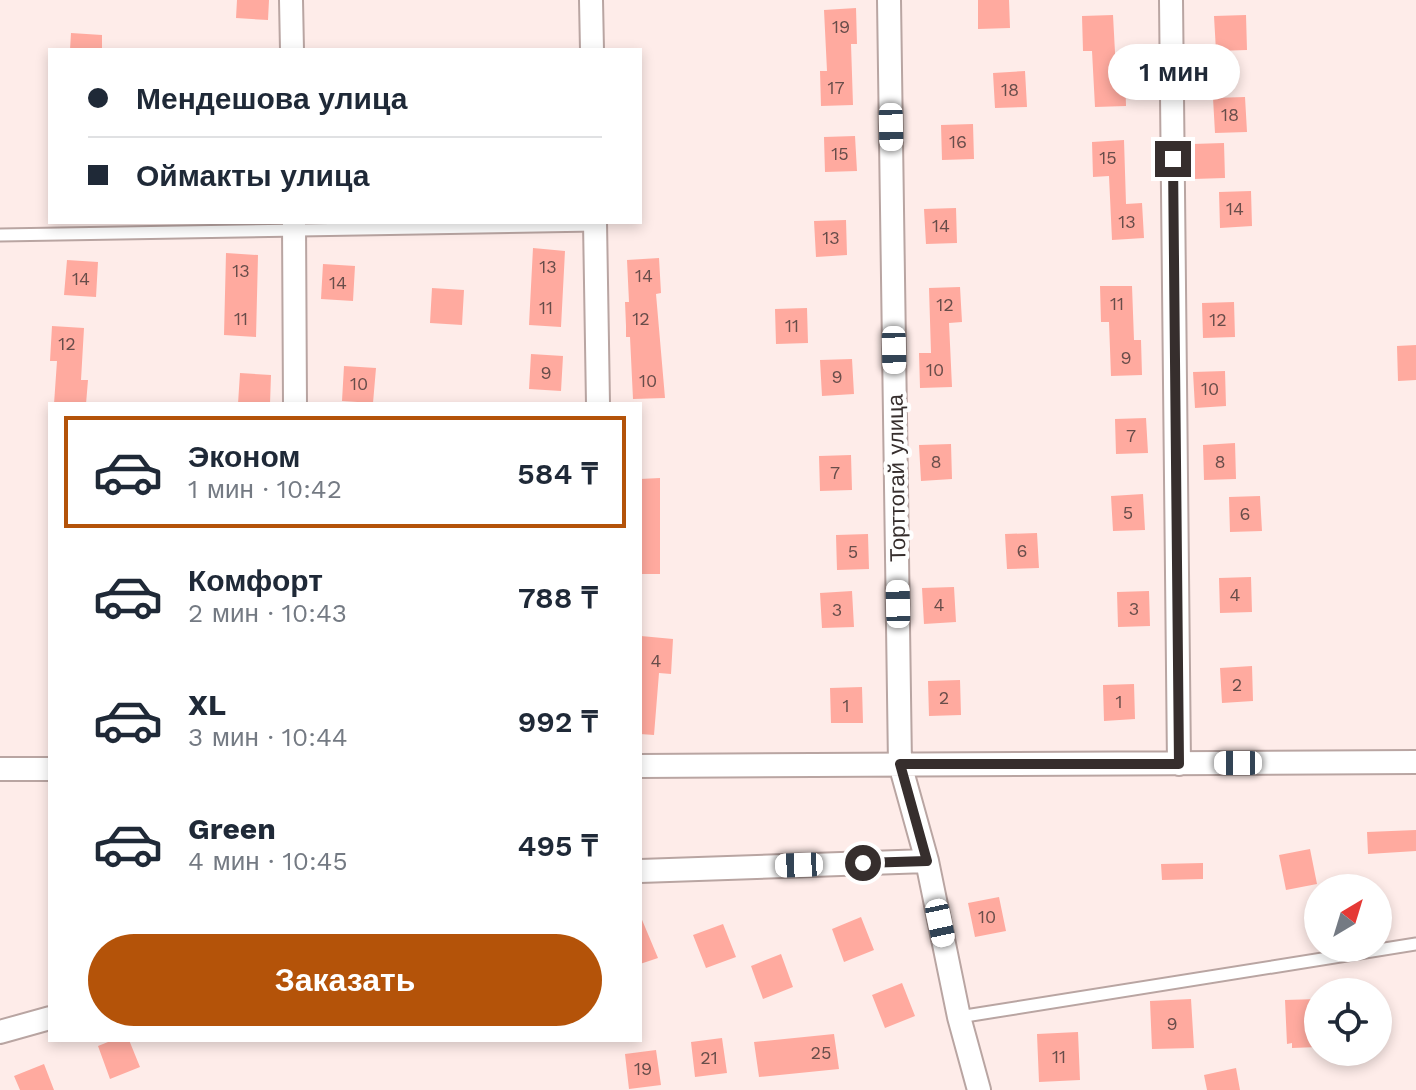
<!DOCTYPE html>
<html lang="ru">
<head>
<meta charset="utf-8">
<style>
  body { margin:0; font-family:"Work Sans",sans-serif; background:#f6f6f7; color:#1f2937; height:100vh; display:flex; flex-direction:column; font-size:30px; white-space:nowrap }
  * { box-sizing:border-box; margin:0 }
  p { font-size:26px; color:#747a83 }
  .icon { flex:none; width:44px; height:44px; fill:none; stroke:currentColor; stroke-width:2; stroke-linecap:round; stroke-linejoin:round }
  .map { position:relative; flex:1; overflow:hidden }
  .details { position:absolute; left:48px; top:402px; width:594px; height:640px; display:flex; flex-direction:column; background:#fff; border-radius:0px; box-shadow:0 4px 12px #0003 }
  .details>* { flex:none }
  .banner { position:absolute; left:48px; top:48px; width:594px; height:176px; border-radius:0px; box-shadow:0 4px 12px #0003; display:grid; align-content:center; height:176px; padding:0 40px; background:#fff }
  .needle { width:52px; rotate:38deg }
  .fabs { position:absolute; left:1304px; top:874px; display:grid; gap:16px }
  .fabs a { display:grid; place-items:center; width:88px; height:88px; border-radius:50%; background:#fff; box-shadow:0 4px 12px #0003; font-size:40px }
  .end { position:absolute; width:36px; height:36px; margin:-18px; border:10px solid #362e2d; background:#fff; box-shadow:0 0 0 4px #fff }
  .from { border-radius:50% }
  .bubble { position:absolute; height:56px; border-radius:28px; background:#fff; box-shadow:0 4px 12px #0003; font-size:26px; font-weight:600; line-height:56px; text-align:center }
  .car { position:absolute; width:24px; height:48px; margin:-24px -12px; border-radius:10px; box-shadow:0 0 6px 2px #0007; background:linear-gradient(#fff 24%,#345 0 40%,#fff 0 76%,#345 0 86%,#fff 0) }
  .banner b { display:flex; align-items:center; gap:28px; height:76px; font-size:30px }
  .banner b+b { border-top:2px solid #e0e1e3 }
  .banner i { width:20px; height:20px; background:#1f2937 }
  ul { padding:14px 0 0; list-style:none }
  li { display:flex; align-items:center; gap:24px; height:112px; margin:0 16px 12px; padding:0 24px; border:4px solid transparent; border-radius:0px }
  li div { flex:1 }
  li b { display:block; font-size:30px }
  li em { font-style:normal; font-weight:600 }
  li.on { border-color:#b45309 }
  li>.icon { width:72px; height:72px; stroke-width:1.5 }
  .button { display:flex; gap:16px; margin-top:auto; padding:16px 40px }
  .button a { flex:1; height:92px; border-radius:48px; background:#b45309; color:#fff; font-size:32px; font-weight:600; line-height:92px; text-align:center }
  .map>svg:first-child { display:block }
  .building { fill:#ffaa9f }
  .lines { fill:none; stroke-linecap:round; stroke-linejoin:round }
  .lane-casing { stroke:#b9a5a2; stroke-width:15 }
  .street-casing { stroke:#b9a5a2; stroke-width:26 }
  .lane { stroke:#fff; stroke-width:11 }
  .street { stroke:#fff; stroke-width:22 }
  .route { stroke:#362e2d; stroke-width:10 }
  .labels { text-anchor:middle; stroke-width:8; stroke-linejoin:round; paint-order:stroke }
  .number-label { font-size:18px; fill:#684d4a }
  .street-label { font-size:22px; fill:#362e2d; stroke:#fefefe }
</style>
</head>
<body>
<div class="map">
<svg width="1416" height="1090" viewBox="0 0 1416 1090">
  <rect width="100%" height="100%" fill="#feece9"/>
  <path class="building" d="M237 0H269L268 20 236 18Z
    M978 0H1009L1010 28 978 29Z
    M856 8 857 44H851L853 105 821 106 820 71H827L824 10Z
    M1113 15 1116 71 1125 70 1126 106 1095 107 1092 51H1083L1082 16Z
    M1246 15 1247 50 1216 51 1214 16Z
    M71 33 102 35V50H70Z
    M1025 71 1027 107 995 108 993 73Z
    M1245 97 1247 132 1215 133 1213 98Z
    M973 124 974 159 942 160 941 125Z
    M855 136 857 171 825 172 824 137Z
    M1124 140 1126 204 1142 203 1144 238 1112 240 1109 176 1093 177 1092 142Z
    M1224 143 1225 178 1193 179 1192 144Z
    M1251 191 1252 226 1220 228 1219 192Z
    M956 208 957 243 926 244 924 209Z
    M846 220 847 255 816 257 814 221Z
    M533 248 565 251 561 327 529 325Z
    M226 253 258 255 256 337 224 335Z
    M659 258 661 293 656 294 665 398 633 399 630 337H626V326L625 302H629L627 260Z
    M67 260 98 262 96 297 64 295Z
    M323 264 355 266 353 301 321 299Z
    M1100 286H1132L1134 340H1141L1142 375 1111 376 1109 322H1101Z
    M960 287 962 322 949 323 952 387 920 388 919 353H931L929 288Z
    M432 288 464 290 462 325 430 323Z
    M1234 302 1235 337 1203 338 1202 303Z
    M807 308 808 343 776 344 775 309Z
    M52 326 84 328 81 380H88L86 404H54L57 361H50Z
    M1416 345V380L1398 381 1397 346Z
    M531 354 563 356 561 391 529 389Z
    M852 359 854 394 822 396 820 360Z
    M344 366 376 368 373 403 342 401Z
    M1225 371 1226 406 1195 408 1193 372Z
    M240 373 271 375 270 404H238Z
    M1146 418 1148 453 1116 454 1115 419Z
    M1235 443 1236 479 1204 480 1203 445Z
    M951 444 952 479 921 481 919 445Z
    M851 455 852 490 820 491 819 456Z
    M660 478V574H640V479Z
    M1143 494 1145 530 1113 531 1111 496Z
    M1260 496 1262 531 1230 532 1229 497Z
    M1037 533 1039 568 1007 569 1005 534Z
    M868 534 869 569 837 570 836 535Z
    M1251 577 1252 612 1220 613 1219 578Z
    M954 587 956 622 924 624 922 588Z
    M852 591 854 627 822 628 820 593Z
    M1149 591 1150 626 1118 627 1117 592Z
    M641 636 673 639 671 674 659 673 654 735 640 734Z
    M1252 666 1253 701 1222 703 1220 668Z
    M960 680 961 715 929 716 928 681Z
    M1134 684 1135 719 1104 721 1103 685Z
    M862 687 863 723H831L830 688Z
    M1416 830V851L1368 854 1367 832Z
    M1310 849 1317 884 1286 890 1279 855Z
    M1203 863V879L1162 880 1161 864Z
    M999 897 1006 931 975 937 968 903Z
    M640 915 658 958 640 964Z
    M861 917 874 950 844 962 832 929Z
    M723 924 736 957 706 968 693 935Z
    M781 954 793 987 763 999 751 966Z
    M902 983 915 1016 885 1028 872 995Z
    M1191 999 1194 1048 1152 1049 1150 1001Z
    M1318 999V1047L1292 1048V1043L1287 1044 1285 1000Z
    M1078 1032 1080 1080 1039 1082 1037 1034Z
    M834 1034 839 1069 759 1077 754 1042Z
    M722 1038 727 1073 695 1077 691 1042Z
    M113 1040H129L140 1067 110 1079 98 1046Z
    M656 1050 661 1085 629 1089 625 1054Z
    M44 1064 54 1090H20L14 1076Z
    M1236 1068 1240 1090H1207L1204 1075Z"/>
  <g class="lines">
    <defs>
      <path id="lane" d="M0 235 595 225
        M959 1017 1416 944"/>
      <path id="street" d="M291 0 292 50
        M591 0 592 50
        M889 0 900 764 927 861 959 1017 979 1090
        M1171 0 1179 764
        M294 222 295 404
        M595 222 598 404
        M640 766 1416 762
        M1 769H50
        M640 871 927 861
        M0 1032 50 1018"/>
    </defs>
    <use href="#lane" class="lane-casing"/>
    <use href="#street" class="street-casing"/>
    <use href="#lane" class="lane"/>
    <use href="#street" class="street"/>
  </g>
  <g class="lines">
    <path class="route" d="M863 863 927 861 900 764H1179L1173 159"/>
  </g>
  <g class="labels">
    <g class="number-label">
      <text x="841" y="33">19</text>
      <text x="836" y="94">17</text>
      <text x="1010" y="96">18</text>
      <text x="1230" y="121">18</text>
      <text x="958" y="148">16</text>
      <text x="840" y="160">15</text>
      <text x="1108" y="164">15</text>
      <text x="1235" y="215">14</text>
      <text x="1127" y="228">13</text>
      <text x="941" y="232">14</text>
      <text x="831" y="244">13</text>
      <text x="548" y="273">13</text>
      <text x="241" y="277">13</text>
      <text x="644" y="282">14</text>
      <text x="81" y="285">14</text>
      <text x="338" y="289">14</text>
      <text x="1117" y="310">11</text>
      <text x="945" y="311">12</text>
      <text x="546" y="314">11</text>
      <text x="241" y="325">11</text>
      <text x="641" y="325">12</text>
      <text x="1218" y="326">12</text>
      <text x="792" y="332">11</text>
      <text x="67" y="350">12</text>
      <text x="1126" y="364">9</text>
      <text x="935" y="376">10</text>
      <text x="546" y="379">9</text>
      <text x="837" y="383">9</text>
      <text x="648" y="387">10</text>
      <text x="359" y="390">10</text>
      <text x="1210" y="395">10</text>
      <text x="1131" y="442">7</text>
      <text x="936" y="468">8</text>
      <text x="1220" y="468">8</text>
      <text x="835" y="479">7</text>
      <text x="1128" y="519">5</text>
      <text x="1245" y="520">6</text>
      <text x="1022" y="557">6</text>
      <text x="853" y="558">5</text>
      <text x="1235" y="601">4</text>
      <text x="939" y="611">4</text>
      <text x="1134" y="615">3</text>
      <text x="837" y="616">3</text>
      <text x="656" y="667">4</text>
      <text x="1237" y="691">2</text>
      <text x="944" y="704">2</text>
      <text x="1119" y="708">1</text>
      <text x="846" y="712">1</text>
      <text x="987" y="923">10</text>
      <text x="1172" y="1030">9</text>
      <text x="821" y="1059">25</text>
      <text x="1059" y="1063">11</text>
      <text x="709" y="1064">21</text>
      <text x="643" y="1075">19</text>
    </g>
    <g class="street-label">
      <text transform="translate(896 478) rotate(-91)" y="8">Торттогай улица</text>
    </g>
  </g>
</svg>
<div class="fabs">
<a><svg class="needle" viewBox="-14 -14 28 28"><path d="M0-13l5 13h-10z" fill="#e53935"/><path d="M0 13l5-13h-10z" fill="#747a83"/></svg></a>
<a><svg class="icon" aria-label="locate" viewBox="0 0 24 24"><circle cx="12" cy="12" r="6"/><path d="M12 2v4M12 18v4M2 12h4M18 12h4"/></svg></a>
</div>
<i class="end from" style="left:863px;top:863px"></i>
<i class="end" style="left:1173px;top:159px"></i>
<div class="bubble" style="left:1108px;top:44px;width:132px">1 мин</div>
<i class="car" style="left:891px;top:127px;rotate:179deg"></i>
<i class="car" style="left:894px;top:350px;rotate:179deg"></i>
<i class="car" style="left:898px;top:604px;rotate:359deg"></i>
<i class="car" style="left:1238px;top:763px;rotate:270deg"></i>
<i class="car" style="left:799px;top:865px;rotate:268deg"></i>
<i class="car" style="left:940px;top:923px;rotate:168deg"></i>
<div class="banner">
<b><i class="from"></i>Мендешова улица</b>
<b><i></i>Оймакты улица</b>
</div>
<section class="details">
<ul>
<li class="on"><svg class="icon" aria-label="car" viewBox="0 0 24 24"><path d="M5 17H2v-5l4-1 3-4h7l3 4 3 1v5h-3M9 17h6M6 11h13"/><circle cx="7" cy="17" r="2"/><circle cx="17" cy="17" r="2"/></svg><div><b>Эконом</b><p>1 мин · 10:42</p></div><em>584 ₸</em></li>
<li><svg class="icon" aria-label="car" viewBox="0 0 24 24"><path d="M5 17H2v-5l4-1 3-4h7l3 4 3 1v5h-3M9 17h6M6 11h13"/><circle cx="7" cy="17" r="2"/><circle cx="17" cy="17" r="2"/></svg><div><b>Комфорт</b><p>2 мин · 10:43</p></div><em>788 ₸</em></li>
<li><svg class="icon" aria-label="car" viewBox="0 0 24 24"><path d="M5 17H2v-5l4-1 3-4h7l3 4 3 1v5h-3M9 17h6M6 11h13"/><circle cx="7" cy="17" r="2"/><circle cx="17" cy="17" r="2"/></svg><div><b>XL</b><p>3 мин · 10:44</p></div><em>992 ₸</em></li>
<li><svg class="icon" aria-label="car" viewBox="0 0 24 24"><path d="M5 17H2v-5l4-1 3-4h7l3 4 3 1v5h-3M9 17h6M6 11h13"/><circle cx="7" cy="17" r="2"/><circle cx="17" cy="17" r="2"/></svg><div><b>Green</b><p>4 мин · 10:45</p></div><em>495 ₸</em></li>
</ul>
<div class="button"><a>Заказать</a></div>
</section>
</div>
</body>
</html>
